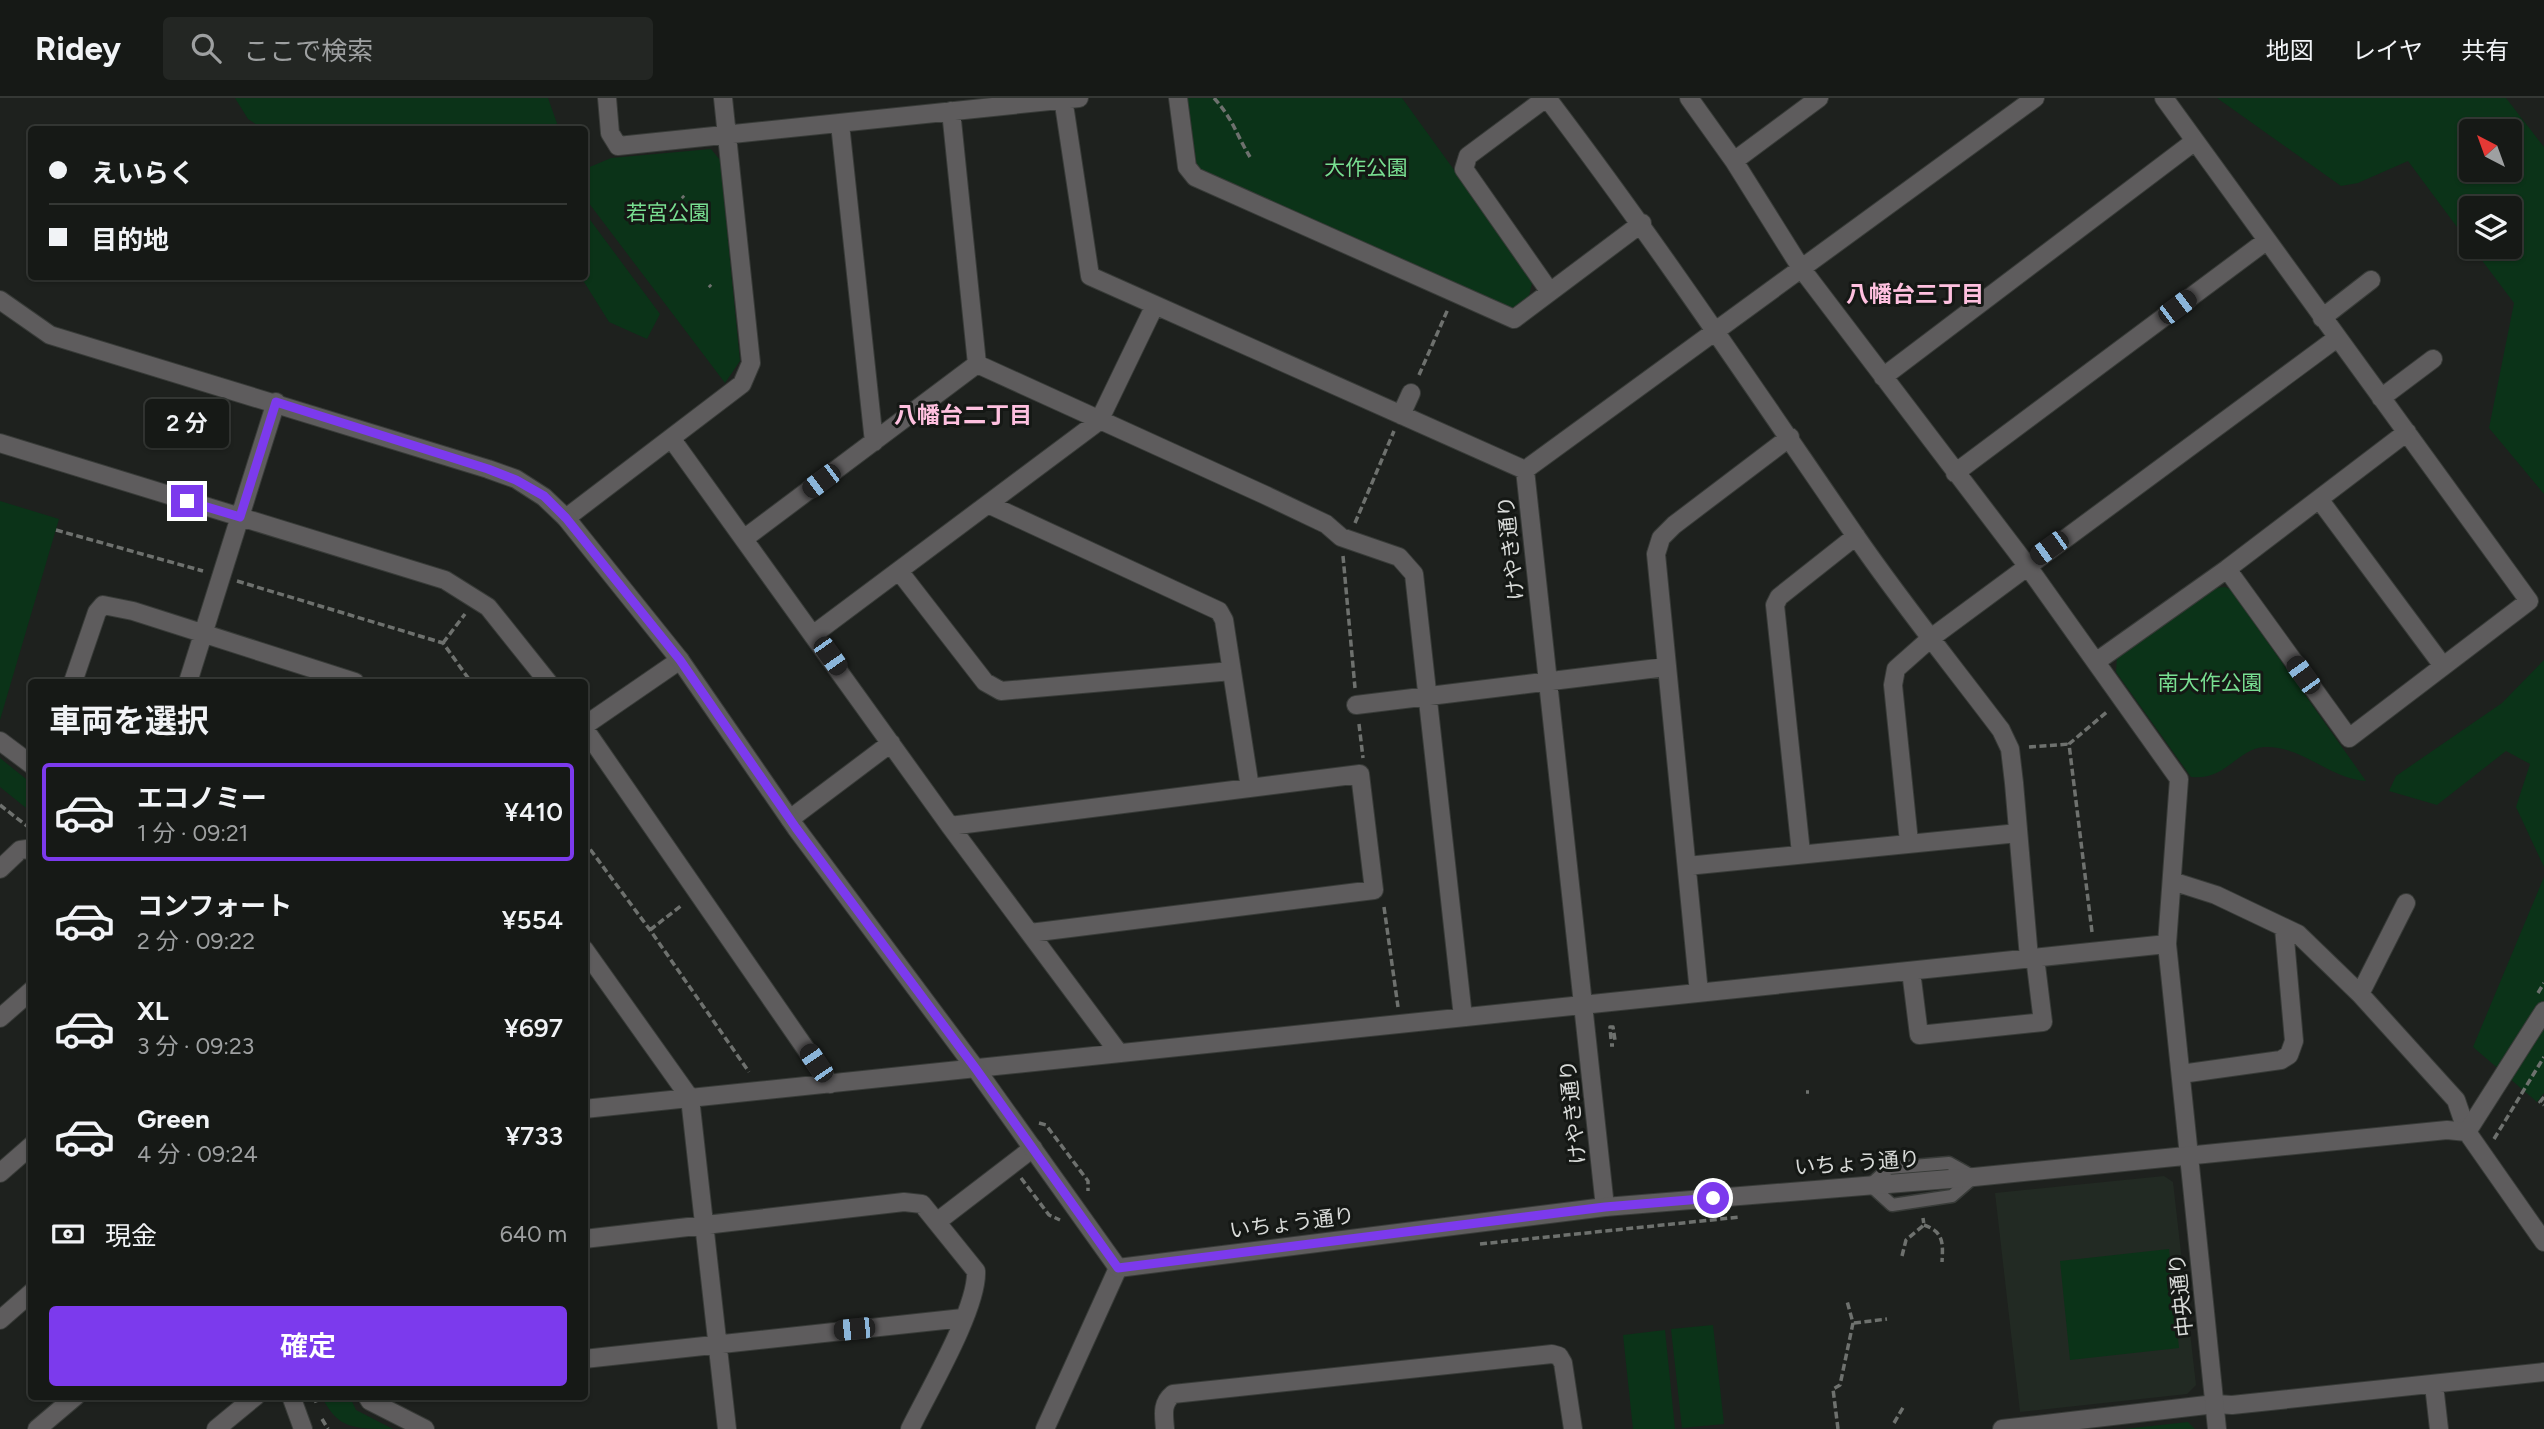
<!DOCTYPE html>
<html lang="ja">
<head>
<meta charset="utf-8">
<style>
  body { margin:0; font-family:Figtree,"Noto Sans JP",sans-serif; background:#232623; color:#f1f3f6; height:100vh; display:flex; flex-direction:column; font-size:26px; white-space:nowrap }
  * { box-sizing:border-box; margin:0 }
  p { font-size:23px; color:#9ea0a1 }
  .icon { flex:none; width:38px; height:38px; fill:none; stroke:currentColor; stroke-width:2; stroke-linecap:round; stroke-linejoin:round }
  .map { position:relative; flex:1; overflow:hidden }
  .sheet { position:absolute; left:28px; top:581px; width:560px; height:721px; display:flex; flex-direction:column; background:#161916; border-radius:7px; box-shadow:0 2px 5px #0004,0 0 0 2px #353835 }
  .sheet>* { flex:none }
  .guide { position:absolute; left:28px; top:28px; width:560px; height:154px; border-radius:7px; box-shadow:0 2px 5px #0004,0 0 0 2px #353835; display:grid; align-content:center; height:154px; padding:0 21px; background:#161916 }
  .needle { width:46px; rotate:319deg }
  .fabs { position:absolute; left:2459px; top:21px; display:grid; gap:14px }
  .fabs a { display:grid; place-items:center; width:63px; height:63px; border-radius:7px; background:#161916; box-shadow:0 2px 5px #0004,0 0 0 2px #353835; font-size:35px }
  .end { position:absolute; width:32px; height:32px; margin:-16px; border:9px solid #7c3aed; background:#fff; box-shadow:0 0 0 4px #fff }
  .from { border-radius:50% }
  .bubble { position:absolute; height:49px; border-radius:7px; background:#161916; box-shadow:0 2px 5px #0004,0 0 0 2px #353835; font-size:23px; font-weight:600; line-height:49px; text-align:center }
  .car { position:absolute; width:21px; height:42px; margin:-21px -10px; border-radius:9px; box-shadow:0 0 5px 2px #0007; background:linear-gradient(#222 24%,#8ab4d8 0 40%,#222 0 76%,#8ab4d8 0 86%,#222 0) }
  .guide b { display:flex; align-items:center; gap:24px; height:66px; font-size:26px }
  .guide b+b { border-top:2px solid #353835 }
  .guide i { width:18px; height:18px; background:#f1f3f6 }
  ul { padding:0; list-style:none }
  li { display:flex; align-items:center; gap:21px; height:98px; margin:0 14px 10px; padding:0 7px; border:4px solid transparent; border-radius:7px }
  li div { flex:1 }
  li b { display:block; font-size:26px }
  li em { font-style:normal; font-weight:600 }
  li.on { border-color:#7c3aed }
  li>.icon { width:63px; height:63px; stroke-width:1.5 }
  h2 { padding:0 21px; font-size:32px; line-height:84px }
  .pay { display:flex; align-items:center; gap:18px; height:77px; padding:0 21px; font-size:26px }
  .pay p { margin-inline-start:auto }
  .action { display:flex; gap:14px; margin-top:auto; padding:14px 21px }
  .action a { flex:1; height:80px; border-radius:7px; background:#7c3aed; color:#fff; font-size:28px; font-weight:600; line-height:80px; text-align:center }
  header { display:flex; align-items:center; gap:42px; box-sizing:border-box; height:98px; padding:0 35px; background:#161916; border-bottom:2px solid #353835 }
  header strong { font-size:33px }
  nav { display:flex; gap:38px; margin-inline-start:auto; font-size:24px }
  .search { width:490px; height:63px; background:#232623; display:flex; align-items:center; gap:18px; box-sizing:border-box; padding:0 24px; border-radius:7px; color:#9ea0a1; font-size:26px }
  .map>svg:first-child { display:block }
  .built { fill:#222a23 }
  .green { fill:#0b3318; fill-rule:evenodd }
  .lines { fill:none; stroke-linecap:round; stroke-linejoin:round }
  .service-casing { stroke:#383b38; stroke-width:15 }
  .minor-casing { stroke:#383b38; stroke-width:20 }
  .tertiary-casing { stroke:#383b38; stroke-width:20 }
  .path { stroke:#6e716e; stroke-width:3.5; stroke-dasharray:7 3.5; stroke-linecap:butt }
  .service { stroke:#5e5c5d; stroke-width:12 }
  .minor { stroke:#5e5c5d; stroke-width:18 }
  .tertiary { stroke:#5e5c5d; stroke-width:18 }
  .route { stroke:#7c3aed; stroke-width:9 }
  .labels { text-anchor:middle; stroke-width:6; stroke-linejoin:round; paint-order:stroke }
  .park-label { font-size:21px; fill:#78de91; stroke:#151815 }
  .street-label { font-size:21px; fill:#d8dad8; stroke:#151815 }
  .neighbourhood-label { font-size:23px; font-weight:bold; fill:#fec0df; stroke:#151815 }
</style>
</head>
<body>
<header>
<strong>Ridey</strong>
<div class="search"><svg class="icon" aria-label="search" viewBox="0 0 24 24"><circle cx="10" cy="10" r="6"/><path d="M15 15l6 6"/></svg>ここで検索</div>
<nav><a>地図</a><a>レイヤ</a><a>共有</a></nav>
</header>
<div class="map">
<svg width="2544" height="1331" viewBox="0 0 2544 1331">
  <rect width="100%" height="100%" fill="#1e211e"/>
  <path class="built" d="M2164 1078 2173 1084 2196 1287 2187 1296 2020 1314 1995 1095Z"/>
  <path class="green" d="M235 0H548L559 31H263L248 21Z
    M1187 0H1402L1533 181 1529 198 1511 213 1198 77Z
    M2217 0H2506L2544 49V396L2489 330 2514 205 2472 149H2510V110H2471V148L2408 63 2358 85 2341 88ZM2471 33H2510V72H2471Z
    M711 51 720 62 740 263 725 285 585 100V71L611 60Z
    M585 115 660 216 647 241 609 224 581 179 584 178Z
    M0 403 59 421 0 622Z
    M2225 489 2230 491 2366 683C2329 681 2302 647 2264 649 2237 651 2226 683 2191 679L2116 574 2117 559 2214 490Z
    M2544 562V769L2516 709 2530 666 2506 653 2437 707 2389 693 2396 678 2502 605Z
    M0 660 31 685V714L0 689Z
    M2544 779V995L2537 1004 2473 949Z
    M2169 1151 2179 1250 2070 1262 2060 1163Z
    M1713 1227 1724 1326 1682 1330 1671 1231Z
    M1665 1232 1675 1331H1633L1623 1237Z
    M322 1299H350L356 1312 393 1331C353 1331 338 1331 322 1299Z
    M2188 1324 2195 1331H2124Z"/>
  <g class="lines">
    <defs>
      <path id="service" d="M1949 1065 1974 1079 1952 1098 1892 1107 1870 1087 1889 1070Z"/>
      <path id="minor" d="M607 0 610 35 618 48 1079 0
        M1063 0 1090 178 1525 372
        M1178 0 1187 69 1195 79 1514 221 1642 125
        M1546 0 1468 58 1464 71 1550 194
        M1547 0C1655 142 1754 290 1855 437 1901 504 1952 567 2001 632L2010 651 2014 685 2029 860
        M1689 0 1734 63 1801 170 2026 466 2179 681 2167 846 2189 1058
        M2164 0 2529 503 2349 640 2227 471
        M951 13 977 266
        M840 26 874 344
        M1734 63 1819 0
        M2322 220 2371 182
        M977 266 1265 397 1326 426 1341 439 1399 459 1414 476 1463 919
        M1883 279 2195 43
        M2381 300 2433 261
        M1401 317 1411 295
        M671 340 950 728 1119 955
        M0 345 445 482 488 509 548 584
        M1955 375 2266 143
        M2319 401 2443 568
        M990 407 1219 513 1224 522 1250 690
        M566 420 742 286 751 265 723 0
        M745 440 977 266
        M899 473 985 584 1001 593 1232 573
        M814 536 1099 323 1155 207
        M2097 563 2227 471 2407 334
        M73 584 97 514 103 507 133 513 355 584
        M188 584 276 304
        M1356 607 1666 569
        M584 628 680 562
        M584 630 830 986
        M0 643 32 667
        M790 721 891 645
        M950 728 1360 676 1374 792 1030 835
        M1909 744 1893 587 1896 571 1931 540 2337 240
        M1801 755 1775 507 1779 499 1856 438
        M1687 768 2018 735
        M0 771 20 752 27 751 32 754
        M2172 783 2216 797 2298 836 2360 896 2456 1002 2467 1034
        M584 851 690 1000 727 1331
        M1911 873 1919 937 2043 924 2035 859
        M1699 895 1656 456 1661 440 1674 427 1790 339
        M2360 896 2406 805
        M0 920 32 892
        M2181 976 2281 962 2289 957 2294 943 2284 830
        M584 1011 2167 846
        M0 1075 32 1047
        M1605 1109 1525 372 2035 0
        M938 1123 1033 1050
        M584 1141 904 1104 922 1106 976 1173C978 1210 928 1294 910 1331
        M0 1222 32 1194
        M584 1261 963 1220
        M2434 1287 2439 1331
        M291 1298 303 1331
        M367 1298 370 1303 425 1331
        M37 1331 76 1298
        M216 1331 256 1298
        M1045 1331 1118 1170
        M1165 1331C1164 1317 1161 1306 1173 1296L1552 1256 1559 1258 1563 1265 1573 1331
        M2002 1331 2215 1306 2232 1307 2544 1274"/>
      <path id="tertiary" d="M0 202 50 237 488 371 516 381 544 399 566 420 680 562 796 730 976 971 1118 1170 1605 1109 1974 1079 2447 1032 2467 1034
        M2467 1034 2544 913
        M2467 1034 2544 1144
        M2189 1058 2217 1331"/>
    </defs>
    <use href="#service" class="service-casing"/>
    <use href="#minor" class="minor-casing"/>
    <use href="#tertiary" class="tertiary-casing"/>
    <path class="path" d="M1214 0C1233 21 1236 36 1250 59
      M682 98 684 100
      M709 187 711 189
      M1419 277 1448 211
      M1355 425 1394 333
      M56 432 203 473
      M1343 458 1355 590
      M237 483 443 545 471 584
      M443 545 465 516
      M1359 626 1363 660
      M2029 649 2069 646
      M0 707 32 732
      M584 743 650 832 749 974
      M1384 809 1398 909
      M650 832 682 807
      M2092 834 2069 646 2108 613
      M2538 895 2544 885
      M1611 941 1610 929H1613L1615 942
      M1610 947H1614
      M1806 994H1809
      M2544 999 2540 1004 2544 1007
      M1039 1025 1046 1027 1088 1083V1093
      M2494 1041 2544 959
      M1021 1080 1049 1117 1060 1122
      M1924 1127C1944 1134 1943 1145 1942 1164
      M1480 1146 1740 1119
      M1902 1158 1906 1142 1924 1127 1923 1120
      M1854 1225 1887 1221
      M314 1298 317 1307
      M322 1321 328 1331
      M1894 1325 1904 1308
      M1838 1331 1833 1291 1840 1287 1853 1225 1847 1203"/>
    <use href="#service" class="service"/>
    <use href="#minor" class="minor"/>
    <use href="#tertiary" class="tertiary"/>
  </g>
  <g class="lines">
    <path class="route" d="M187 403 240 419 276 304 488 371 516 382 544 398 566 420 680 562 796 730 976 971 1118 1170 1605 1109 1713 1100"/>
  </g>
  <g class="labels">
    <g class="park-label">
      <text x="1366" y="77">大作公園</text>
      <text x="668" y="122">若宮公園</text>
      <text x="2210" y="592">南大作公園</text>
    </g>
    <g class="street-label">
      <text transform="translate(1511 450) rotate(-96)" y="7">けやき通り</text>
      <text transform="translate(1573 1014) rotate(-96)" y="7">けやき通り</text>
      <text transform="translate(1857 1065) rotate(-4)" y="7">いちょう通り</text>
      <text transform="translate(1292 1125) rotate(-7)" y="7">いちょう通り</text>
      <text transform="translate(2181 1197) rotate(-96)" y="7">中央通り</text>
    </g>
    <g class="neighbourhood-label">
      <text x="1915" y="204">八幡台三丁目</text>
      <text x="963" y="325">八幡台二丁目</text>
    </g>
  </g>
</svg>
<div class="fabs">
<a><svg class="needle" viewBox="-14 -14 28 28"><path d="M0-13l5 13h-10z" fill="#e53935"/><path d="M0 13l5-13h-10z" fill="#9ea0a1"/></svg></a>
<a><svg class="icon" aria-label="layers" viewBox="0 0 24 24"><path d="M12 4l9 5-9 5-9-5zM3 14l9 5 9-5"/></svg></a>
</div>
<i class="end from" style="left:1713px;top:1100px"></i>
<i class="end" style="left:187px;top:403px"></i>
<div class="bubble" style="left:145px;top:301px;width:84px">2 分</div>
<i class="car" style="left:2177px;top:209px;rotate:53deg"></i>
<i class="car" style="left:821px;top:383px;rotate:233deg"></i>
<i class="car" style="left:2049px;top:450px;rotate:234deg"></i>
<i class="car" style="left:830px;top:558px;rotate:145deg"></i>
<i class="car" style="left:2303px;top:577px;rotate:324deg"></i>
<i class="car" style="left:816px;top:965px;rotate:326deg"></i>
<i class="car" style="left:854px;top:1231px;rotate:264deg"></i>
<div class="guide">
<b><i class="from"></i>えいらく</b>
<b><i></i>目的地</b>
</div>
<section class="sheet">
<h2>車両を選択</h2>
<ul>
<li class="on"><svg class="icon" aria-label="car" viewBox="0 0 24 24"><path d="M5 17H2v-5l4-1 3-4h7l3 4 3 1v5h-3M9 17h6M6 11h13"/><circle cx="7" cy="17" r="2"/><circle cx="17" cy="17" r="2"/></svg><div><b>エコノミー</b><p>1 分 · 09:21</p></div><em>¥410</em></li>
<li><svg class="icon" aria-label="car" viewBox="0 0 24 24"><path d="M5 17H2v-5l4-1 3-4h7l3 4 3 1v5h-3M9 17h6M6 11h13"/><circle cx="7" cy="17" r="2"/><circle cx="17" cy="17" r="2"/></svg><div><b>コンフォート</b><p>2 分 · 09:22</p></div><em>¥554</em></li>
<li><svg class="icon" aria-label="car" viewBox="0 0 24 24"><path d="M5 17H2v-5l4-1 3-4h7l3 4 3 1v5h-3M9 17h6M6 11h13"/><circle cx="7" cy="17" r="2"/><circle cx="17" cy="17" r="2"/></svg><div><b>XL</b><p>3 分 · 09:23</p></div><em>¥697</em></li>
<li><svg class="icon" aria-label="car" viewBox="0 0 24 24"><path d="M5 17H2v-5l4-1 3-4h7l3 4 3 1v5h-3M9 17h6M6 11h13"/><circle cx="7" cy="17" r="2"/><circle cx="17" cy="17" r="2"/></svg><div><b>Green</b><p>4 分 · 09:24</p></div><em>¥733</em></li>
</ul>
<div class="pay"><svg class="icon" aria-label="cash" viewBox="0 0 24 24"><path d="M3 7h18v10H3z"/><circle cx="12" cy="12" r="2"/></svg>現金<p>640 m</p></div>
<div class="action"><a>確定</a></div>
</section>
</div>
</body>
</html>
